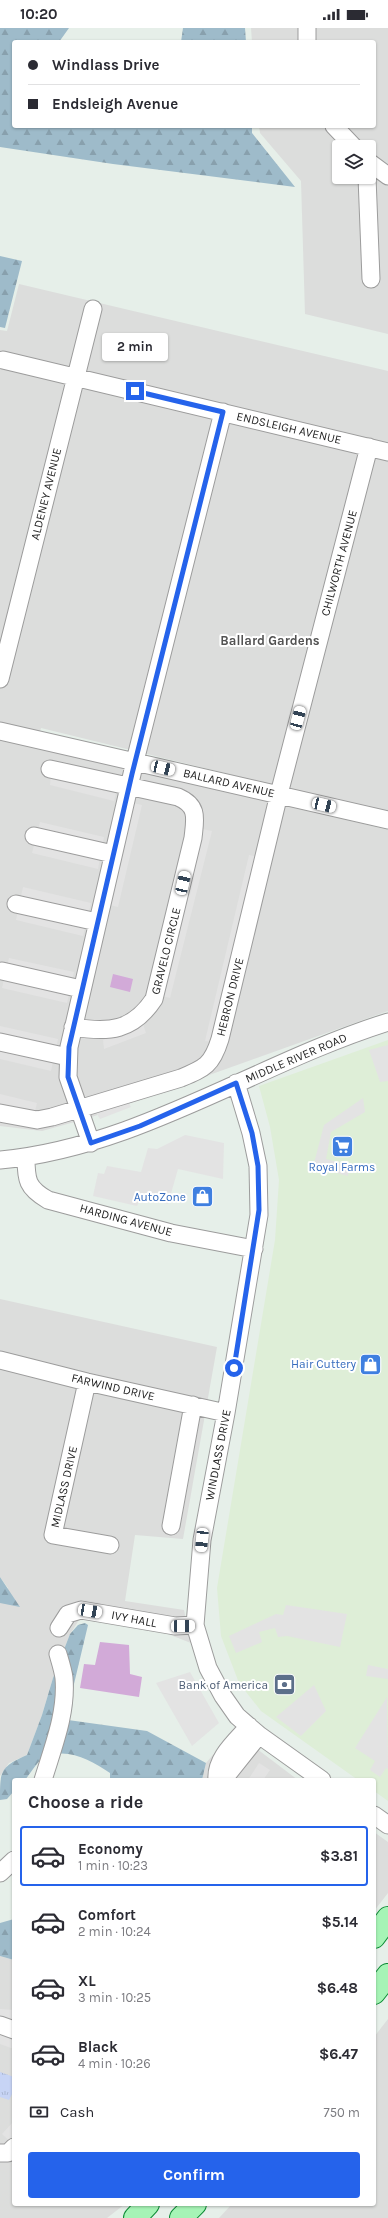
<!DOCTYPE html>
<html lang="en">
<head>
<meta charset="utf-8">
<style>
  body { margin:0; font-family:Karla,sans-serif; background:#f7f7f7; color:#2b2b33; height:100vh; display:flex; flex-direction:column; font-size:15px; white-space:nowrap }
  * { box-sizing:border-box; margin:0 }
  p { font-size:13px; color:#7c7c81 }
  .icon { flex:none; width:22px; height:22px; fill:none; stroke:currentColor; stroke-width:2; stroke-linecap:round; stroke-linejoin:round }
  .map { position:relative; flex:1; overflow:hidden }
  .details { position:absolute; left:12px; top:1750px; width:364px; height:428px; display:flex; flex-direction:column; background:#fff; border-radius:4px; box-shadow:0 1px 3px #0004 }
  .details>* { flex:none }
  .top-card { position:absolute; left:12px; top:12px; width:364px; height:88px; border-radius:4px; box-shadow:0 1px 3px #0004; display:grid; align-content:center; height:88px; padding:0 16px; background:#fff }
  .controls { position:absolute; left:332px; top:112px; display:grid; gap:8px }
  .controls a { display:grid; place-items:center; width:44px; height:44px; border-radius:4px; background:#fff; box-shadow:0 1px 3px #0004; font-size:20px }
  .end { position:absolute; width:18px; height:18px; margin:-9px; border:5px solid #2563eb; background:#fff; box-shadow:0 0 0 2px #fff }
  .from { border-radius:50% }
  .bubble { position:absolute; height:28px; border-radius:4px; background:#fff; box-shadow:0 1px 3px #0004; font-size:13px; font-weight:700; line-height:28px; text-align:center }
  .car { position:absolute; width:12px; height:24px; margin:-12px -6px; border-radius:5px; box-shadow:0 0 3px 1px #0007; background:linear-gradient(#fff 24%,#345 0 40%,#fff 0 76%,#345 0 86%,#fff 0) }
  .top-card b { display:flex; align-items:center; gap:14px; height:38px; font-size:15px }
  .top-card b+b { border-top:1px solid #e1e1e2 }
  .top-card i { width:10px; height:10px; background:#2b2b33 }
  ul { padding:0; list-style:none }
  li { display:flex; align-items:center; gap:12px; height:60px; margin:0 8px 6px; padding:0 8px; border:2px solid transparent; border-radius:4px }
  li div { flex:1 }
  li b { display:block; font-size:15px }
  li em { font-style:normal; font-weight:700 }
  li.current { border-color:#2563eb }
  li>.icon { width:36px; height:36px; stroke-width:1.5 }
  h2 { padding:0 16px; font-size:18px; line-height:48px }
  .pay { display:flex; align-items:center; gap:10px; height:44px; padding:0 16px; font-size:15px }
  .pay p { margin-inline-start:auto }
  .action { display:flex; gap:8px; margin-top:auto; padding:8px 16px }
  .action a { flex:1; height:46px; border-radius:4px; background:#2563eb; color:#fff; font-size:16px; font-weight:700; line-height:46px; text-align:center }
  .status { display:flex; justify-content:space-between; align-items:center; height:28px; padding:0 20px; background:#fff; direction:ltr }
  .status svg { height:11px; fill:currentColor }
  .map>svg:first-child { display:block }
  .residential { fill:#dcdddc; fill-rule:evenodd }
  .commercial { fill:#deeed7 }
  .forest { fill:url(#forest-firs) }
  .park { fill:url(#park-tufts) }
  .parking { fill:#e3e3e3 }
  .water { fill:#d2aad8 }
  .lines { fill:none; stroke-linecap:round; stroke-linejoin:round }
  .minor-casing { stroke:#9c9c9c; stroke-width:19 }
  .major-casing { stroke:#0d8c35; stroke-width:24 }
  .minor { stroke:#fff; stroke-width:17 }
  .major { stroke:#a6f4b6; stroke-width:22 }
  .route { stroke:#2563eb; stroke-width:5 }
  .labels { text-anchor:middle; stroke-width:4; stroke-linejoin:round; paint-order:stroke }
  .street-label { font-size:12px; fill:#1f1f1f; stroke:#fff }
  .shop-label { font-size:12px; fill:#366cbe; stroke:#fff; text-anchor:end }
  .service-label { font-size:12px; fill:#4e5e75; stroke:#fff; text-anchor:end }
  .neighbourhood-label { font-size:13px; font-weight:bold; fill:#525252; stroke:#fff }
</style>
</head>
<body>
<div class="status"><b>10:20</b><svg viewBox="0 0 49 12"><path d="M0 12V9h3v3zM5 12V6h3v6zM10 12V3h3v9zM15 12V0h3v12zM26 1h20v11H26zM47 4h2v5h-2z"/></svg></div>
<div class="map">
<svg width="388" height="2190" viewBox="0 0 388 2190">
  <defs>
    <pattern id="forest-firs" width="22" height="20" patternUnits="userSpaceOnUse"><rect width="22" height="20" fill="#9ebbca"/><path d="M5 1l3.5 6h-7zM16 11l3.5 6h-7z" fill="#88a0ad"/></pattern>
    <pattern id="park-tufts" width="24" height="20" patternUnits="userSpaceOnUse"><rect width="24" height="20" fill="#c7d4f5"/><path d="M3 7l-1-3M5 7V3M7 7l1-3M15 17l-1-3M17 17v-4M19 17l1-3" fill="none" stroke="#aab6d2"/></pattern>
  </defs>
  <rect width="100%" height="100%" fill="#e6efe9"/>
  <path class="residential" d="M251 0H388V306L305 286 301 153 260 105 259 98H374V14H252ZM339 119H369V149H339Z
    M19 256 388 343V785L41 700 37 715 388 802V983L89 1090 42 1103 0 1098V302L7 303Z
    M0 1271 217 1319 183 1511 135 1507 125 1573 184 1582 191 1615 155 1601 81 1589 70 1606 53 1650 42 1687 27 1727 9 1735 0 1748V1571L8 1560 0 1549Z
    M234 1702 261 1724 298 1752H202L206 1735Z
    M374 1804 388 1814V1865L374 1883Z
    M0 1928 14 1932V2176H125L107 2190H0Z
    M388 1991V2190H219L232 2176H374V2009Z"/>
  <path class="commercial" d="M388 1012V1773L374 1763V1752H358L261 1683 239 1655 221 1608 217 1560 275 1212 279 1152 270 1099 259 1058Z"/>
  <path class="forest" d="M0 0H69L59 14H14V98H252V105L295 159 113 136 0 119Z
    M183 0H245L246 14H181Z
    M0 228 22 233 5 300 0 299Z
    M0 1549 20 1579 0 1575Z
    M85 1595 88 1597 69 1677 68 1692 147 1703 206 1735 202 1752H110V1745C91 1732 66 1718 43 1730 37 1734 30 1746 25 1752H14V1763L7 1771 0 1772C0 1743 0 1739 27 1727L42 1687 53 1650 70 1606 78 1597Z
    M14 1891V1932L0 1928V1895Z"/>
  <path class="park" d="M0 2044 14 2049V2062L9 2072 0 2069Z"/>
  <path class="parking" d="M51 746 117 761 114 773 50 757Z
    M133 775 142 777 118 879 109 877Z
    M40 794 104 809 98 841 32 825Z
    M202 801 212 803 170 970 162 968Z
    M249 827 259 829 213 1014 205 1013Z
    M23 859 91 875 83 908 16 892Z
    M9 930 74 944 67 975 2 960Z
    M143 996 146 1005 104 1021 103 1012Z
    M0 998 58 1011 51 1043 0 1031Z
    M388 1017V1053L380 1054 369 1022Z
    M0 1066 37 1075 34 1087 0 1080Z
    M363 1070 365 1084 331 1104 326 1131 349 1137 348 1148 313 1139 324 1097Z
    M127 1072 131 1079 100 1091 95 1083Z
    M185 1107 224 1115 223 1151 178 1141 168 1176 141 1170 137 1178 93 1168 98 1145 104 1146 107 1138 141 1144 148 1120 157 1121Z
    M286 1577 347 1586 340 1619 287 1608 278 1609 275 1600 259 1604 262 1614 236 1625 229 1608 276 1586 283 1587Z
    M368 1637 388 1641V1651L366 1648Z
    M190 1644 219 1695 192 1718 156 1655Z
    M314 1657 326 1683 301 1708 276 1689Z
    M387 1669 388 1741 386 1740 380 1749 370 1742 375 1733 355 1720Z
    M259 1735 270 1742 263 1752H248Z
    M0 1981 14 1982V2021L0 2016Z
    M14 2093V2117L2 2106Z"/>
  <path class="water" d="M113 946 133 951 130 964 110 959Z
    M100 1614 129 1617 130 1646 142 1649 139 1669 80 1660 84 1636 95 1637Z"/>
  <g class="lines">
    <defs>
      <path id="minor" d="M307 0V14
        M334 98 354 119
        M369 134 388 148
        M367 149 371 251
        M3 332 388 424
        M0 651 93 281
        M0 703 388 792
        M50 741 178 769C199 778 195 791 193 810L154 971C133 1003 109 1005 73 999
        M34 808 113 826
        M16 876 97 894
        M2 943 81 961
        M0 1014 68 1029
        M236 1055 251 1105 258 1138 259 1187 226 1385 202 1512 195 1597 208 1640 223 1668 237 1688 259 1707 322 1752
        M0 1085 37 1092 52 1089 181 1050C205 1040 212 1037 220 1011L279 766 369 419
        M91 1115 68 1049 69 1019 135 733 223 384
        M26 1129C26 1152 27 1160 48 1172L171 1205 254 1221
        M0 1132C139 1119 257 1035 388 994
        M0 1332 87 1354 226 1385
        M87 1354 53 1507 110 1517
        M171 1498 193 1377
        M59 1600 68 1586 81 1582 175 1598 195 1597
        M43 1752C53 1719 67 1685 64 1650 63 1642 60 1633 58 1626
        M217 1752C215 1730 236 1713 249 1698
        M223 1752 259 1707
        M374 1787 388 1797
        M0 1845 14 1832
        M0 1997 14 2002
        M0 2125H8L14 2119"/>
      <path id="major" d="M374 1909 388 1890
        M374 1965 388 1947
        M135 2190 148 2176
        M181 2190 195 2176"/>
    </defs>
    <use href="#minor" class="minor-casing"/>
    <use href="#major" class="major-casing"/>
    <use href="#minor" class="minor"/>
    <use href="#major" class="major"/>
  </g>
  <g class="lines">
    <path class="route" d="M135 363 223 384 132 746 69 1019 68 1049 91 1115 140 1098 236 1055 252 1105 258 1138 259 1182 234 1340"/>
  </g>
  <defs>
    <symbol id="supermarket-square" viewBox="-11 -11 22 22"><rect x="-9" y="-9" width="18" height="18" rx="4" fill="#3f7fe0" stroke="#fff"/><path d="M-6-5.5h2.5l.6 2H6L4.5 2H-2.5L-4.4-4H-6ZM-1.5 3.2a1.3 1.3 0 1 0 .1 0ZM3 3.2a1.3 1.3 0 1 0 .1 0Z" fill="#fff"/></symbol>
    <symbol id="shop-square" viewBox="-11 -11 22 22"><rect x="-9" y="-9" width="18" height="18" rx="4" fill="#3f7fe0" stroke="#fff"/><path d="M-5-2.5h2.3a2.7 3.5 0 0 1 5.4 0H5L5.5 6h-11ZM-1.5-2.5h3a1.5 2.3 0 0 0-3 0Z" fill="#fff"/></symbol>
    <symbol id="bank-square" viewBox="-11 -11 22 22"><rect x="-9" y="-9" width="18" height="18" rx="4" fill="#5c6f8a" stroke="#fff"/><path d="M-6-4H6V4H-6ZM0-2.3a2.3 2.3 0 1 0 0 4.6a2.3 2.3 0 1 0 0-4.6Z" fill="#fff"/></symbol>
  </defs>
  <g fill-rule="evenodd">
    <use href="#supermarket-square" x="330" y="1106" width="25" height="25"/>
    <use href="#shop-square" x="190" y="1156" width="25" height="25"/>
    <use href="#shop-square" x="358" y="1324" width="25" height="25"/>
    <use href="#bank-square" x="272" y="1644" width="25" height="25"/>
  </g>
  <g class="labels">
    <g class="street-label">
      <text transform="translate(289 400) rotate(13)" y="4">ENDSLEIGH AVENUE</text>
      <text transform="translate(46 466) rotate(-76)" y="4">ALDENEY AVENUE</text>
      <text transform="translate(339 535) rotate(-75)" y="4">CHILWORTH AVENUE</text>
      <text transform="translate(229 755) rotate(13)" y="4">BALLARD AVENUE</text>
      <text transform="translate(166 923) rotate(-76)" y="4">GRAVELO CIRCLE</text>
      <text transform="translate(230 969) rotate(-76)" y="4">HEBRON DRIVE</text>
      <text transform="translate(296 1030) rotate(-23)" y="4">MIDDLE RIVER ROAD</text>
      <text transform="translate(126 1192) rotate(15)" y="4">HARDING AVENUE</text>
      <text transform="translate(113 1359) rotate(13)" y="4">FARWIND DRIVE</text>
      <text transform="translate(218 1427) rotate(-79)" y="4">WINDLASS DRIVE</text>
      <text transform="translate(64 1459) rotate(-77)" y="4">MIDLASS DRIVE</text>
      <text transform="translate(134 1591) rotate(11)" y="4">IVY HALL</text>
    </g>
    <g class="shop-label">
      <text x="342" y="1143" text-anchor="middle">Royal Farms</text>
      <text x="186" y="1173">AutoZone</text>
      <text x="356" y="1340">Hair Cuttery</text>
    </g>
    <g class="service-label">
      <text x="268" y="1661">Bank of America</text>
    </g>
    <g class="neighbourhood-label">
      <text x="270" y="617">Ballard Gardens</text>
    </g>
  </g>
</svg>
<div class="controls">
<a><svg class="icon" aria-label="layers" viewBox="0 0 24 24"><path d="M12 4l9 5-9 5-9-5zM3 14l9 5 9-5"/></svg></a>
</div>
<i class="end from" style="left:234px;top:1340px"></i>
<i class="end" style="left:135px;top:363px"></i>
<div class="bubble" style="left:102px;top:305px;width:66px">2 min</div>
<i class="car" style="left:298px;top:690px;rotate:15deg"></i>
<i class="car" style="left:163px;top:740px;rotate:103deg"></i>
<i class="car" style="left:324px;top:777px;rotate:103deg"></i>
<i class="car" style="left:183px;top:855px;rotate:13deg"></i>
<i class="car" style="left:202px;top:1512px;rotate:186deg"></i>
<i class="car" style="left:90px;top:1583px;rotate:100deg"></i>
<i class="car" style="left:183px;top:1598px;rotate:89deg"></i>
<div class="top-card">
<b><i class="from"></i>Windlass Drive</b>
<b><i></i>Endsleigh Avenue</b>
</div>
<section class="details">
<h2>Choose a ride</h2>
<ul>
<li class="current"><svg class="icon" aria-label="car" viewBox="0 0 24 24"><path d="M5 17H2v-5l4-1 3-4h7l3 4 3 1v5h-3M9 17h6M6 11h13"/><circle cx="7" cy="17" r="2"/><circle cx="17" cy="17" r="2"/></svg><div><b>Economy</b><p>1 min · 10:23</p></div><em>$3.81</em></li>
<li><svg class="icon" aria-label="car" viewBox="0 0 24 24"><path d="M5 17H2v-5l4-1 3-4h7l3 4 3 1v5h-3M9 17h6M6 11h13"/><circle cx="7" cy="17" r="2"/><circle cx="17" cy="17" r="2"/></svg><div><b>Comfort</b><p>2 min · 10:24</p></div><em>$5.14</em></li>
<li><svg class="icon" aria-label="car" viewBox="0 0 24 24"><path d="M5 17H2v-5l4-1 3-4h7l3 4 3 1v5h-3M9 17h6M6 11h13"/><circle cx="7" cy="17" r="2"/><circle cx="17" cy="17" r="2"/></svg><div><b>XL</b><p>3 min · 10:25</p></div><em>$6.48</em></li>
<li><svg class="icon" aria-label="car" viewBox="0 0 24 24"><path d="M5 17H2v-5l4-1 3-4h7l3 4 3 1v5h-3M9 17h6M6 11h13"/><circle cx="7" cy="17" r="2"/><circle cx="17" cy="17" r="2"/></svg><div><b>Black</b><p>4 min · 10:26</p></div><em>$6.47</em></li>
</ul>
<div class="pay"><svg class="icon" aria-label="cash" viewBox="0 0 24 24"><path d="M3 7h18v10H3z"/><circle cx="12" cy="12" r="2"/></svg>Cash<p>750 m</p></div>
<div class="action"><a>Confirm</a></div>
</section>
</div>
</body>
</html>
